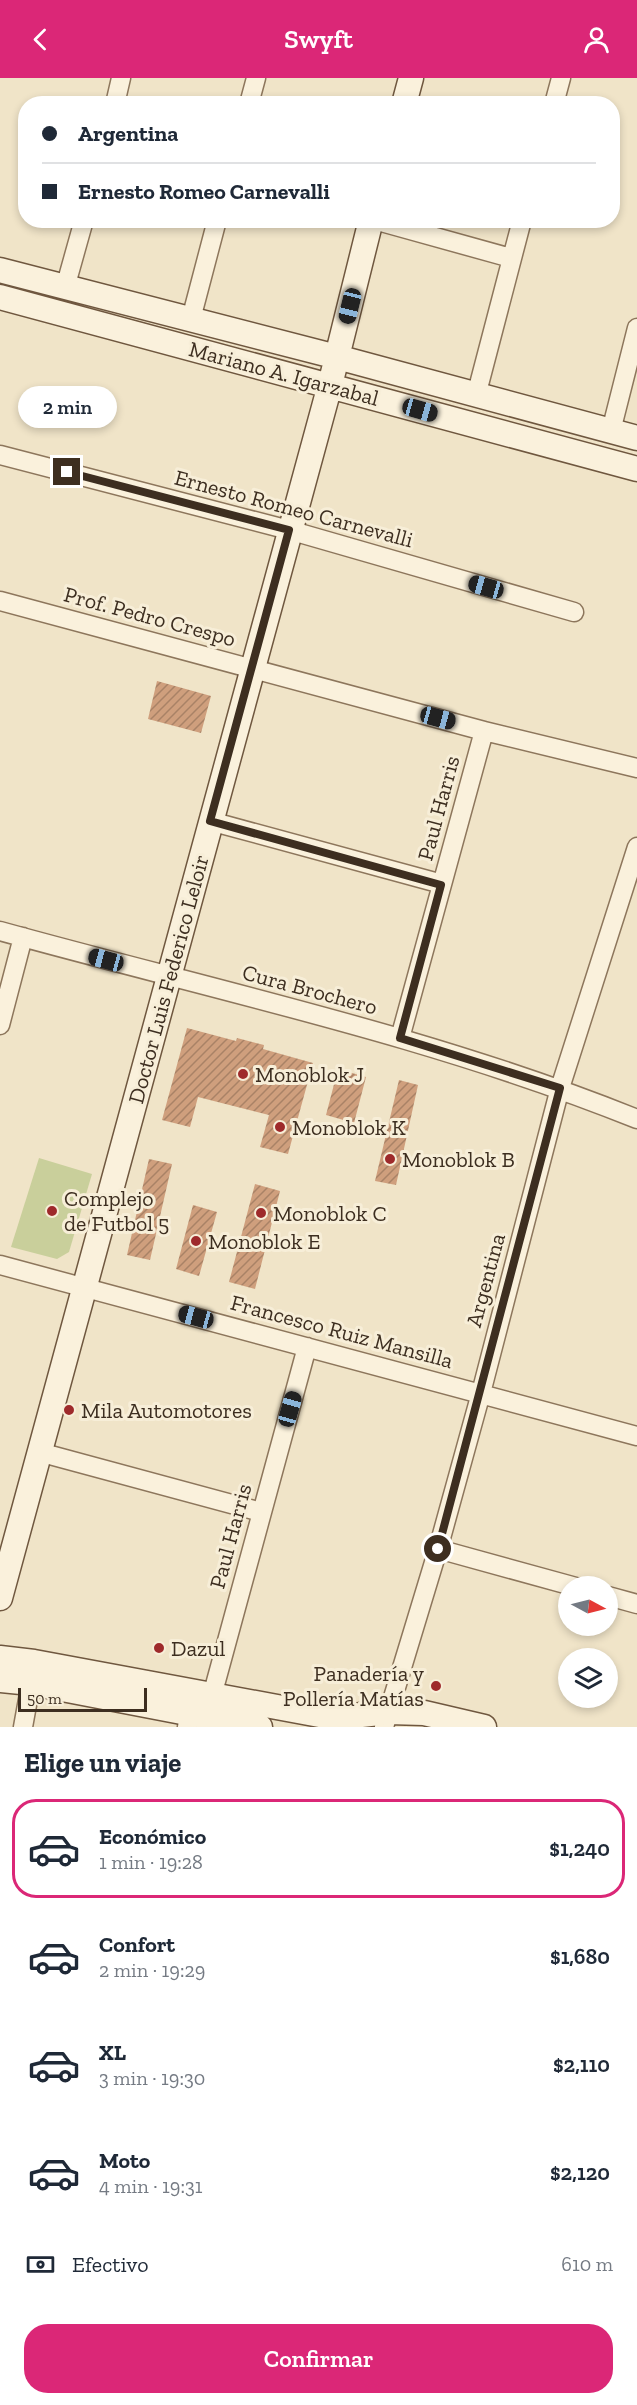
<!DOCTYPE html>
<html lang="es">
<head>
<meta charset="utf-8">
<style>
  body { margin:0; font-family:"Zilla Slab",serif; background:#f2f2f3; color:#1f2937; height:100vh; display:flex; flex-direction:column; font-size:22px; white-space:nowrap }
  * { box-sizing:border-box; margin:0 }
  p { font-size:20px; color:#747a83 }
  .icon { flex:none; width:33px; height:33px; fill:none; stroke:currentColor; stroke-width:2; stroke-linecap:round; stroke-linejoin:round }
  .map { position:relative; height:1649px; overflow:hidden }
  .panel { display:flex; flex-direction:column; background:#fff; flex:1 }
  .panel>* { flex:none }
  .banner { position:absolute; left:18px; top:18px; width:602px; height:132px; border-radius:24px; box-shadow:0 3px 9px #0003; display:grid; align-content:center; height:132px; padding:0 24px; background:#fff }
  .needle { width:39px; rotate:97deg }
  .tools { position:absolute; left:558px; top:1498px; display:grid; gap:12px }
  .tools a { display:grid; place-items:center; width:60px; height:60px; border-radius:50%; background:#fff; box-shadow:0 3px 9px #0003; font-size:30px }
  .scale { position:absolute; left:18px; bottom:15px; width:129px; box-sizing:border-box; padding-left:6px; border:3px solid #3d2e20; border-top:0; font-size:16px; line-height:21px; white-space:nowrap; color:#3d2e20; -webkit-text-stroke:4px #f7eed8; paint-order:stroke }
  .end { position:absolute; width:27px; height:27px; margin:-14px; border:8px solid #3d2e20; background:#fff; box-shadow:0 0 0 3px #fff }
  .from { border-radius:50% }
  .bubble { position:absolute; height:42px; border-radius:21px; background:#fff; box-shadow:0 3px 9px #0003; font-size:20px; font-weight:600; line-height:42px; text-align:center }
  .car { position:absolute; width:18px; height:36px; margin:-18px -9px; border-radius:8px; box-shadow:0 0 4px 2px #0007; background:linear-gradient(#222 24%,#8ab4d8 0 40%,#222 0 76%,#8ab4d8 0 86%,#222 0) }
  .banner b { display:flex; align-items:center; gap:21px; height:57px; font-size:22px }
  .banner b+b { border-top:2px solid #e0e1e3 }
  .banner i { width:15px; height:15px; background:#1f2937 }
  ul { padding:0; list-style:none }
  li { display:flex; align-items:center; gap:18px; height:99px; margin:0 12px 9px; padding:0 12px; border:3px solid transparent; border-radius:24px }
  li div { flex:1 }
  li b { display:block; font-size:22px }
  li em { font-style:normal; font-weight:600 }
  li.current { border-color:#db2777 }
  li>.icon { width:54px; height:54px; stroke-width:1.5 }
  h2 { padding:0 24px; font-size:27px; line-height:72px }
  .pay { display:flex; align-items:center; gap:15px; height:66px; padding:0 24px; font-size:22px }
  .pay p { margin-inline-start:auto }
  .cta { display:flex; gap:12px; margin-top:auto; padding:12px 24px }
  .cta a { flex:1; height:69px; border-radius:24px; background:#db2777; color:#fff; font-size:24px; font-weight:600; line-height:69px; text-align:center }
  header { display:flex; justify-content:space-between; align-items:center; height:78px; padding:0 24px; background:#db2777; color:#fff; font-size:27px; font-weight:600 }
  .map>svg:first-child { display:block }
  .grass { fill:#c9cf9b }
  .building { fill:url(#building-hatch) }
  .lines { fill:none; stroke-linecap:round; stroke-linejoin:round }
  .street-casing { stroke:#8d765c; stroke-width:21 }
  .secondary-casing { stroke:#6f573f; stroke-width:27 }
  .street { stroke:#faf1dc; stroke-width:18 }
  .secondary { stroke:#faf1dc; stroke-width:24 }
  .route { stroke:#3d2e20; stroke-width:8 }
  .poi-dot { fill:#9e2a2b; stroke:#f7eed8; stroke-width:2 }
  .labels { text-anchor:middle; stroke-width:6; stroke-linejoin:round; paint-order:stroke }
  .street-label { font-size:22px; fill:#3d2e20; stroke:#f7eed8 }
  .poi-label { font-size:22px; fill:#3d2e20; stroke:#f7eed8; text-anchor:start }
</style>
</head>
<body>
<header><svg class="icon" aria-label="back" viewBox="0 0 24 24"><path d="M15 5l-7 7 7 7"/></svg>Swyft<svg class="icon" aria-label="person" viewBox="0 0 24 24"><circle cx="12" cy="8" r="4"/><path d="M4 21q1-7 8-7t8 7"/></svg></header>
<div class="map">
<svg width="637" height="1649" viewBox="0 0 637 1649">
  <defs>
    <pattern id="building-hatch" width="6" height="6" patternUnits="userSpaceOnUse" patternTransform="scale(1.5)"><rect width="6" height="6" fill="#cf9f7d"/><path d="M-1 1l2-2M0 6l6-6M5 7l2-2" fill="none" stroke="#a98266"/></pattern>
  </defs>
  <rect width="100%" height="100%" fill="#f0e4c8"/>
  <path class="grass" d="M39 1080 92 1096 69 1174 57 1181 11 1169Z"/>
  <path class="building" d="M157 603 211 618 201 655 148 641Z
    M187 950 236 963 237 960 264 967 263 971 313 985 288 1076 260 1069 269 1037 198 1019 190 1049 162 1042Z
    M338 991 366 999 354 1045 326 1037Z
    M399 1002 418 1007 396 1107 375 1103Z
    M149 1081 172 1086 150 1182 127 1177Z
    M255 1106 280 1113 255 1211 229 1204Z
    M193 1127 217 1134 199 1198 176 1191Z"/>
  <g class="lines">
    <defs>
      <path id="street" d="M115 26 121 0
        M249 26 256 0
        M554 26 561 0
        M374 142 511 180
        M65 210 84 142
        M191 241 217 142
        M476 318 522 142
        M611 353 637 250
        M0 377 289 452 574 534
        M0 523 484 653 637 690
        M210 743 442 806
        M0 853C213 912 431 958 637 1041
        M0 947 23 859
        M400 960 484 653
        M0 1187 637 1358
        M39 1374 261 1434
        M438 1471 576 1509
        M608 1518 637 1526
        M23 1649 31 1605
        M187 1649 189 1636 212 1618 307 1269
        M384 1649 438 1471 481 1315 560 1010 637 769"/>
      <path id="secondary" d="M404 26 411 0
        M0 192 337 279 637 360
        M0 219 637 391
        M0 1520 330 307 371 142
        M0 1580 34 1584 336 1640 388 1634 424 1635 484 1649
        M0 1602 31 1605 260 1649"/>
    </defs>
    <use href="#street" class="street-casing"/>
    <use href="#secondary" class="secondary-casing"/>
    <use href="#street" class="street"/>
    <use href="#secondary" class="secondary"/>
  </g>
  <g class="lines">
    <path class="route" d="M67 394 289 452 210 743 441 807 400 960 560 1010 438 1471"/>
  </g>
  <g class="poi-dot">
    <circle cx="243" cy="996" r="6"/>
    <circle cx="280" cy="1049" r="6"/>
    <circle cx="390" cy="1081" r="6"/>
    <circle cx="52" cy="1133" r="6"/>
    <circle cx="261" cy="1135" r="6"/>
    <circle cx="196" cy="1163" r="6"/>
    <circle cx="69" cy="1332" r="6"/>
    <circle cx="159" cy="1570" r="6"/>
    <circle cx="436" cy="1608" r="6"/>
  </g>
  <g class="labels">
    <g class="street-label">
      <text transform="translate(284 295) rotate(15)" y="8">Mariano A. Igarzabal</text>
      <text transform="translate(294 430) rotate(15)" y="8">Ernesto Romeo Carnevalli</text>
      <text transform="translate(150 538) rotate(15)" y="8">Prof. Pedro Crespo</text>
      <text transform="translate(438 730) rotate(-75)" y="8">Paul Harris</text>
      <text transform="translate(168 901) rotate(-75)" y="8">Doctor Luis Federico Leloir</text>
      <text transform="translate(310 911) rotate(15)" y="8">Cura Brochero</text>
      <text transform="translate(485 1202) rotate(-75)" y="8">Argentina</text>
      <text transform="translate(342 1253) rotate(15)" y="8">Francesco Ruiz Mansilla</text>
      <text transform="translate(230 1458) rotate(-75)" y="8">Paul Harris</text>
    </g>
    <g class="poi-label">
      <text x="255" y="1004">Monoblok J</text>
      <text x="292" y="1057">Monoblok K</text>
      <text x="402" y="1089">Monoblok B</text>
      <text x="64" y="1128">Complejo<tspan x="64" dy="25">de Futbol 5</tspan></text>
      <text x="273" y="1143">Monoblok C</text>
      <text x="208" y="1171">Monoblok E</text>
      <text x="81" y="1340">Mila Automotores</text>
      <text x="171" y="1578">Dazul</text>
      <text x="424" y="1603" text-anchor="end">Panadería y<tspan x="424" dy="25">Pollería Matías</tspan></text>
    </g>
  </g>
</svg>
<div class="tools">
<a><svg class="needle" viewBox="-14 -14 28 28"><path d="M0-13l5 13h-10z" fill="#e53935"/><path d="M0 13l5-13h-10z" fill="#747a83"/></svg></a>
<a><svg class="icon" aria-label="layers" viewBox="0 0 24 24"><path d="M12 4l9 5-9 5-9-5zM3 14l9 5 9-5"/></svg></a>
</div>
<div class="scale">50 m</div>
<i class="end from" style="left:438px;top:1471px"></i>
<i class="end" style="left:67px;top:394px"></i>
<div class="bubble" style="left:18px;top:308px;width:99px">2 min</div>
<i class="car" style="left:350px;top:228px;rotate:194deg"></i>
<i class="car" style="left:420px;top:332px;rotate:106deg"></i>
<i class="car" style="left:486px;top:509px;rotate:286deg"></i>
<i class="car" style="left:438px;top:640px;rotate:105deg"></i>
<i class="car" style="left:106px;top:882px;rotate:285deg"></i>
<i class="car" style="left:196px;top:1239px;rotate:285deg"></i>
<i class="car" style="left:290px;top:1331px;rotate:16deg"></i>
<div class="banner">
<b><i class="from"></i>Argentina</b>
<b><i></i>Ernesto Romeo Carnevalli</b>
</div>
</div>
<section class="panel">
<h2>Elige un viaje</h2>
<ul>
<li class="current"><svg class="icon" aria-label="car" viewBox="0 0 24 24"><path d="M5 17H2v-5l4-1 3-4h7l3 4 3 1v5h-3M9 17h6M6 11h13"/><circle cx="7" cy="17" r="2"/><circle cx="17" cy="17" r="2"/></svg><div><b>Económico</b><p>1 min · 19:28</p></div><em>$1,240</em></li>
<li><svg class="icon" aria-label="car" viewBox="0 0 24 24"><path d="M5 17H2v-5l4-1 3-4h7l3 4 3 1v5h-3M9 17h6M6 11h13"/><circle cx="7" cy="17" r="2"/><circle cx="17" cy="17" r="2"/></svg><div><b>Confort</b><p>2 min · 19:29</p></div><em>$1,680</em></li>
<li><svg class="icon" aria-label="car" viewBox="0 0 24 24"><path d="M5 17H2v-5l4-1 3-4h7l3 4 3 1v5h-3M9 17h6M6 11h13"/><circle cx="7" cy="17" r="2"/><circle cx="17" cy="17" r="2"/></svg><div><b>XL</b><p>3 min · 19:30</p></div><em>$2,110</em></li>
<li><svg class="icon" aria-label="car" viewBox="0 0 24 24"><path d="M5 17H2v-5l4-1 3-4h7l3 4 3 1v5h-3M9 17h6M6 11h13"/><circle cx="7" cy="17" r="2"/><circle cx="17" cy="17" r="2"/></svg><div><b>Moto</b><p>4 min · 19:31</p></div><em>$2,120</em></li>
</ul>
<div class="pay"><svg class="icon" aria-label="cash" viewBox="0 0 24 24"><path d="M3 7h18v10H3z"/><circle cx="12" cy="12" r="2"/></svg>Efectivo<p>610 m</p></div>
<div class="cta"><a>Confirmar</a></div>
</section>
</body>
</html>
